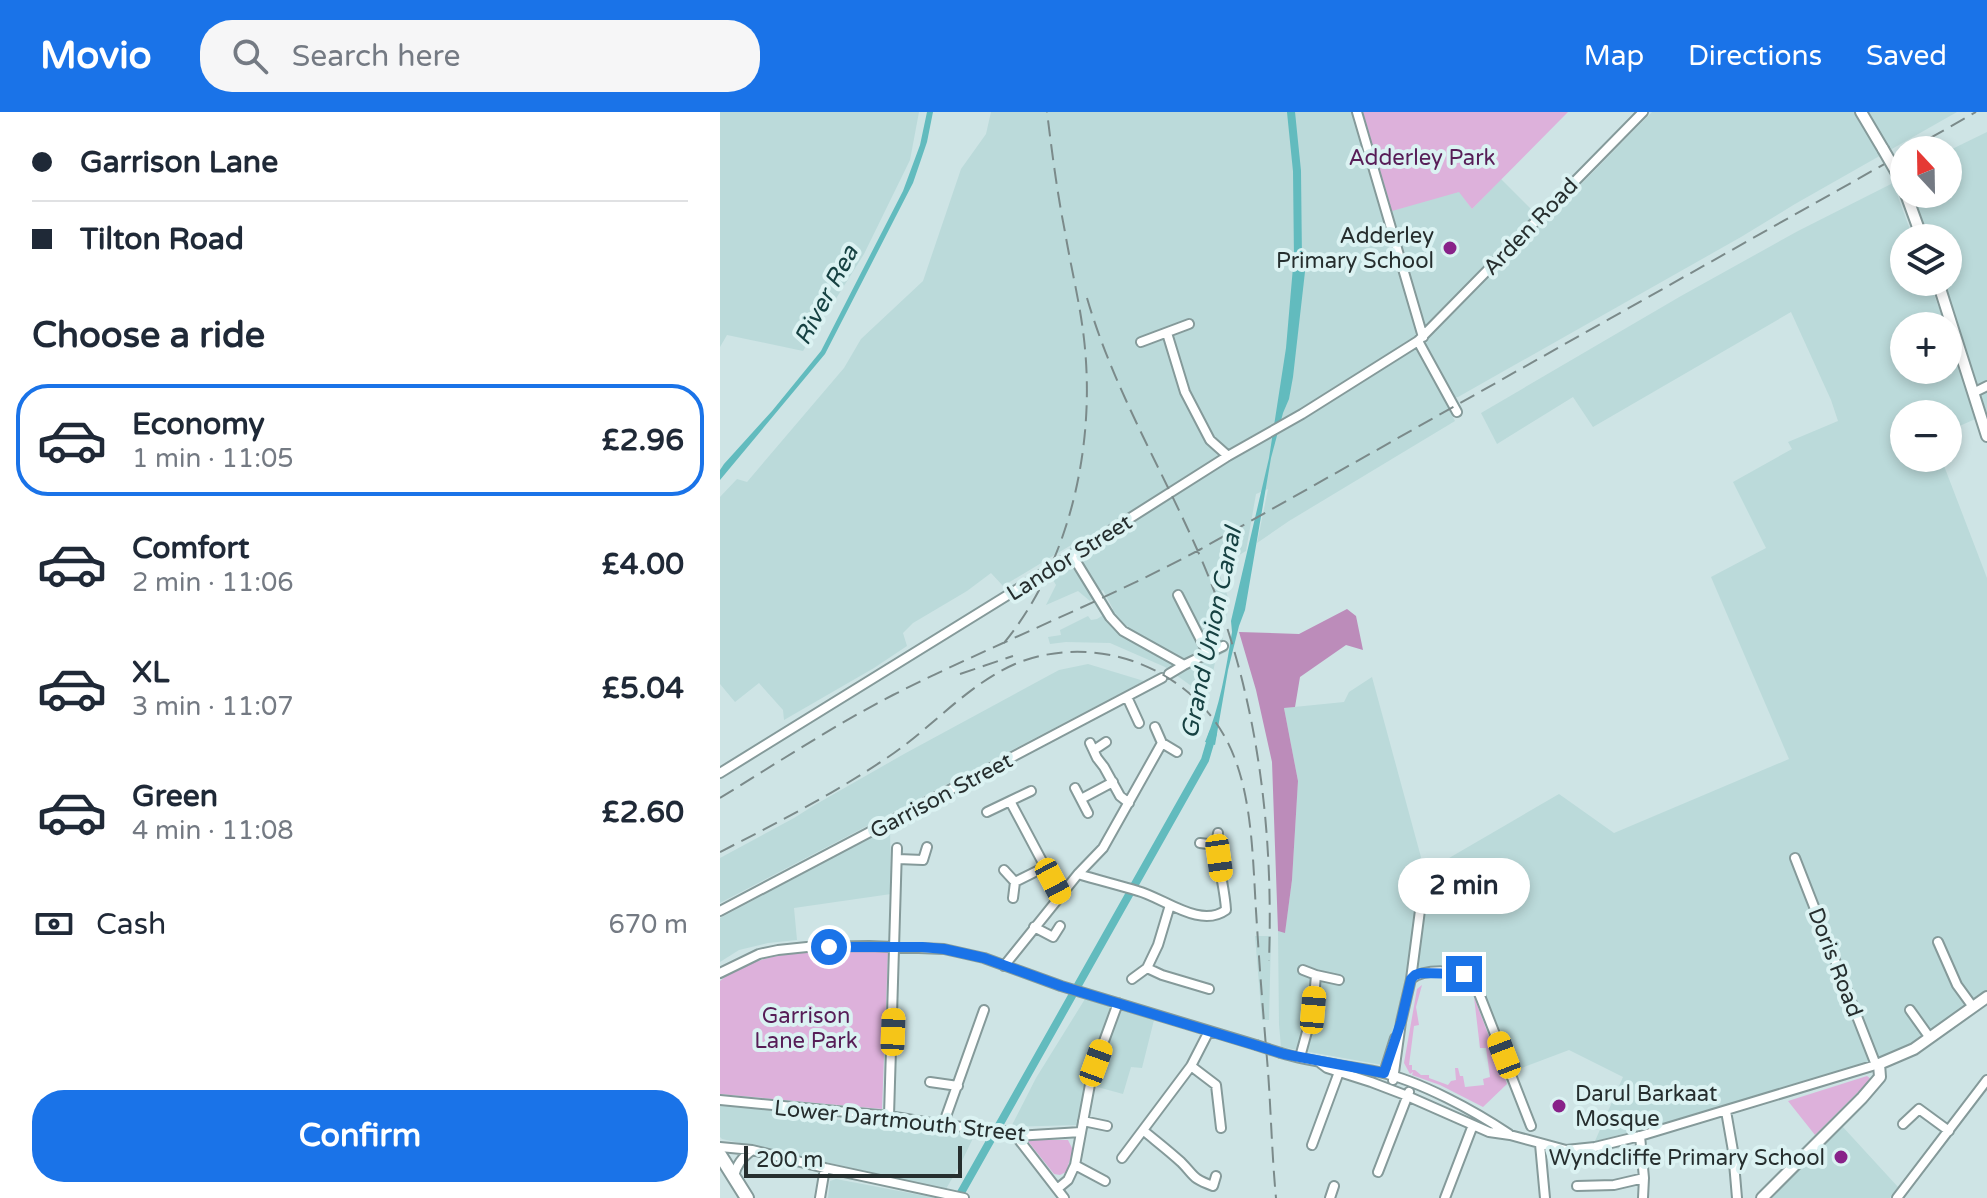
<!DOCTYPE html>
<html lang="en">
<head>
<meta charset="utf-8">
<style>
  body { margin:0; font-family:"Varela Round",sans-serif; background:#f6f6f7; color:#1f2937; height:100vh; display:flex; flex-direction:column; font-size:30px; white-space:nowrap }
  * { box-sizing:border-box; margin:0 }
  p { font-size:26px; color:#747a83 }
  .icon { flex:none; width:44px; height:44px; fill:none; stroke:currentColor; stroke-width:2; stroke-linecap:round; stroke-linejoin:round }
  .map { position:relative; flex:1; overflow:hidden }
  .side { display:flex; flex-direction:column; background:#fff; width:720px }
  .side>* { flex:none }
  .top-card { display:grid; align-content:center; height:176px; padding:0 32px; background:#fff }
  .needle { width:52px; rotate:338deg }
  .buttons { position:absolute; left:1170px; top:24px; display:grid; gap:16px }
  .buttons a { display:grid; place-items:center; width:72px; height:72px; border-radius:50%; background:#fff; box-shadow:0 4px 12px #0003; font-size:40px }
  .scale { position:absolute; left:24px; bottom:20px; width:218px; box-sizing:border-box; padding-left:8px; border:4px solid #262e2e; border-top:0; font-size:22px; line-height:28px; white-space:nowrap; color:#262e2e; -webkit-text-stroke:6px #dbf2f2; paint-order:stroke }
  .end { position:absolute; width:36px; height:36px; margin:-18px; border:10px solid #1a73e8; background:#fff; box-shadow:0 0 0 4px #fff }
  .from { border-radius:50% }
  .bubble { position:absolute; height:56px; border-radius:28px; background:#fff; box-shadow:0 4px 12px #0003; font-size:26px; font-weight:800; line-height:56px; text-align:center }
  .car { position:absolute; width:24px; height:48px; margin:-24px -12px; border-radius:10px; box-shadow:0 0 6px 2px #0007; background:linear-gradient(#f5c518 24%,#345 0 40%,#f5c518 0 76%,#345 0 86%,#f5c518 0) }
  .top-card b { display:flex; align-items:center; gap:28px; height:76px; font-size:30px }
  .top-card b+b { border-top:2px solid #e0e1e3 }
  .top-card i { width:20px; height:20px; background:#1f2937 }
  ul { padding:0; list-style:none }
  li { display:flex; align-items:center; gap:24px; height:112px; margin:0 16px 12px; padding:0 16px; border:4px solid transparent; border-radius:32px }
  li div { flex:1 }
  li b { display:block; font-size:30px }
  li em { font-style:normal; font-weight:800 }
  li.on { border-color:#1a73e8 }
  li>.icon { width:72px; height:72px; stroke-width:1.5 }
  h2 { padding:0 32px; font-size:36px; line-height:96px }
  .pay { display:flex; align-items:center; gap:20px; height:88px; padding:0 32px; font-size:30px }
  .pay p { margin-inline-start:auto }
  .cta { display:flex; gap:16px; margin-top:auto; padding:16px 32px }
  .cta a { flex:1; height:92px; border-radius:32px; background:#1a73e8; color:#fff; font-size:32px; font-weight:800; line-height:92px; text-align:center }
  header { display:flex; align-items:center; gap:48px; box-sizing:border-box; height:112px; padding:0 40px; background:#1a73e8; color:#fff }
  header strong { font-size:38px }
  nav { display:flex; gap:44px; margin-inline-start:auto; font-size:28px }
  .search { width:560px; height:72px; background:#f6f6f7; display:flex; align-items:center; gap:20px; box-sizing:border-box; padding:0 28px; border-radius:32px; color:#747a83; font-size:30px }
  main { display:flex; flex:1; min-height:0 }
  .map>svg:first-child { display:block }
  .built { fill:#bbdada }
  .green { fill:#ddb1db }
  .forest { fill:#bc8cba }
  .water { fill:#62bbbe }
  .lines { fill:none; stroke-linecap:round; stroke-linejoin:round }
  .canal { stroke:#62bbbe; stroke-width:8 }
  .minor-casing { stroke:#859a9a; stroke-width:12 }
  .major-casing { stroke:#859a9a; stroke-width:14 }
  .highway-casing { stroke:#859a9a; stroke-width:16 }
  .minor { stroke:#fff; stroke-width:8 }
  .major { stroke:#fff; stroke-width:10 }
  .highway { stroke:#fff; stroke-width:12 }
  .rail { stroke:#7b8a8a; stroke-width:2; stroke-dasharray:16 8; stroke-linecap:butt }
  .minor-bridge-casing { stroke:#859a9a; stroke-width:12; stroke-linecap:butt }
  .major-bridge-casing { stroke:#859a9a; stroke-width:14; stroke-linecap:butt }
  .minor-bridge { stroke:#fff; stroke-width:8 }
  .major-bridge { stroke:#fff; stroke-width:10 }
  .route { stroke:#1a73e8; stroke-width:10 }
  .poi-dot { fill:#882289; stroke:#dbf2f2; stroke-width:3 }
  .labels { text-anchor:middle; stroke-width:8; stroke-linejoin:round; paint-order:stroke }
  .park-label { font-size:22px; fill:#571d57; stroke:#dbf2f2 }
  .street-label { font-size:22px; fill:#262e2e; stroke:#dbf2f2 }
  .poi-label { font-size:22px; fill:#262e2e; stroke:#dbf2f2; text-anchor:end }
  .water-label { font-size:24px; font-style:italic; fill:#164142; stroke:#dbf2f2 }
</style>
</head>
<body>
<header>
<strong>Movio</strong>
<div class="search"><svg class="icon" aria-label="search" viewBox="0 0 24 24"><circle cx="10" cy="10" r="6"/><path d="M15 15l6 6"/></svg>Search here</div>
<nav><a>Map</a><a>Directions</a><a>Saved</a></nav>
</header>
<main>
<section class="side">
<div class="top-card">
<b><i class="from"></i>Garrison Lane</b>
<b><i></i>Tilton Road</b>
</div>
<h2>Choose a ride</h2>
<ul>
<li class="on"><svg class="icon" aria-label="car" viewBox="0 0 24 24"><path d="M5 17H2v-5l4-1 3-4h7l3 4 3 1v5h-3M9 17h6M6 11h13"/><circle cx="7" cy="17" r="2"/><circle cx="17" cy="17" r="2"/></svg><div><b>Economy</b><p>1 min · 11:05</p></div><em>£2.96</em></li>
<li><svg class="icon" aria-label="car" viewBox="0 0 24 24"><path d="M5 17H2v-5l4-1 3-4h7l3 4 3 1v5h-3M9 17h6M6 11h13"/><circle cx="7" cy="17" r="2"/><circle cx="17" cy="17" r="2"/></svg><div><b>Comfort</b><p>2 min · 11:06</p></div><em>£4.00</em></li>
<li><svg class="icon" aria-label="car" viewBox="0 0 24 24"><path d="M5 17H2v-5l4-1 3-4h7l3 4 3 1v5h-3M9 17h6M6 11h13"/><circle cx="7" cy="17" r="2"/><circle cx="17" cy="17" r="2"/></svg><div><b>XL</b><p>3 min · 11:07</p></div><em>£5.04</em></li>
<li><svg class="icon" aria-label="car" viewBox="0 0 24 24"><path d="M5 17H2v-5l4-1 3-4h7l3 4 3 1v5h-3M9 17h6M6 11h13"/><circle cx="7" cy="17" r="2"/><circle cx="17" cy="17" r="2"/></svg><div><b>Green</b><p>4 min · 11:08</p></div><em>£2.60</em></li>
</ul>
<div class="pay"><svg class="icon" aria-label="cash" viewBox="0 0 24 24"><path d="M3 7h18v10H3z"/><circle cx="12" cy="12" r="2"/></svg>Cash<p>670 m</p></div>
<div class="cta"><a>Confirm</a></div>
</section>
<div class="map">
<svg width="1267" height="1086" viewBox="0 0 1267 1086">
  <rect width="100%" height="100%" fill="#cee4e5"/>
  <path class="built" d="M0 0H199L190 48 144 142 83 239 7 223 0 235Z
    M271 0H645L740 80 752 97 781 67 824 110 932 0H1237L1075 92 1021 125 738 285 724 288 735 309 569 409 537 431 548 377 536 382 526 439 497 456 508 485 506 507 500 520 508 539 496 545 488 586 445 555 390 531 346 530 330 532 328 525 341 523 340 518 368 504 371 508 377 507 393 497 383 478 370 489 358 479 326 493 336 473 330 463 353 432 326 448 324 447 323 450 283 474 271 461 247 479 193 511 183 521 187 534 154 556 64 608 63 598 39 571 15 590 0 572V385L17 367 27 370 124 256 141 227 203 169 241 57 266 22Z
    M1267 20V302L1222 170H1228V126H1207L1192 82H1228V39Z
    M1173 71 1193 126H1184V170H1209L1226 214H1184V258H1228V220L1260 305 1228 319V302H1184V346H1221L1267 466V879L1187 936 1116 961 999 998 875 1029 903 965 849 938 799 957 755 865 747 857 701 856 690 866 674 955 561 935 559 912 558 819 565 820 572 768 578 669 564 596 624 590 629 580 652 565 705 760 839 682 894 721 1069 647 991 465 1046 436 1013 370 1072 337 1068 330 1118 309 1111 288 1071 200 873 315 853 285 777 332 761 301 961 184 1078 119Z
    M368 552 424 569 0 791V746L74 706 93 694 184 642 339 558Z
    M170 715 171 782 74 796 77 828 48 831 19 838 0 850V806Z
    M535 824H551L549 908H542Z
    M365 887 434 908 422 956 411 955 403 982 370 973 366 979 357 1013 291 1015 316 966Z
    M0 991 156 1013 255 1022 241 1051 226 1077 2 1027 0 1025Z
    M1122 1014 1178 1075 1170 1086H1050Z
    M116 1067 216 1086H108L110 1069Z"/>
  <path class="green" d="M643 0H848L752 97 739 80 672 99Z
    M168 839 162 997 0 982V869C43 833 115 840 168 839Z
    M702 873 696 895 699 913 694 914 689 953H692V958H695L701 963H709V966L728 973 731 969 736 968 735 956H738L740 964H743L745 975 764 973 763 967 770 965 766 936H760L754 885 787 972 763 995 720 973 692 963 693 960 690 962 684 951 697 877Z
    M1147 964 1151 967 1095 1023 1068 989Z
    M307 1028H348L353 1038 346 1060 340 1063 334 1062Z"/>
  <path class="forest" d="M627 497 636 504 643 538 626 533 580 565 575 595 564 596 578 669 572 768 565 821 558 819 552 650 536 578 519 520 579 522Z"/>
  <path class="water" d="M207 0H213L207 30 193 71 105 242 0 368V358L4 352 52 299 101 239 183 79 200 33Z
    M577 139H581L583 152 586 151 573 265 569 287 563 301 551 346 525 498 519 514 508 558 495 633 485 630C500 595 506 557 512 520L511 509 549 346 566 236 573 155Z"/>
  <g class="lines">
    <path class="canal" d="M571 0 577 59 578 148
      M238 1086 485 648 493 621"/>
    <defs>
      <path id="minor" d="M637 0 703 225
        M447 221 465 280 490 328 508 344
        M698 229 737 300
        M421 230 469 212
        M1253 281 1267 274
        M352 443 390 505 403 519 464 553 503 534
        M458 483 488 542
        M449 562 464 553
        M407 585 419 611
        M435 615 442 631
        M370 631 377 646 384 655 400 684 409 691
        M442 631 457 640
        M374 638 386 630
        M0 661 325 460 508 344 582 302 698 229 923 0
        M355 676 368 701
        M361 687 393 670
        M290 689 311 679
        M267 700 290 689 340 783
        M480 731 496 733
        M1075 746 1156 953
        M178 747 203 748 207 735
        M284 758 295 770
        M358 762C378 768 398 773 418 779 444 786 480 817 506 798 505 774 494 742 498 721
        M293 786 295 770 325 755
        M450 793 438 833 427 856 442 863 489 877
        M0 799 442 566
        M314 815 333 825 340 814
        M1218 830 1237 873 1253 895
        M284 854 358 762 383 736 442 631
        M583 858 596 863
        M0 861 39 842 58 838 87 835 149 834 224 837 264 846 341 874 536 933
        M412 867 427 856
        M691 867C705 856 738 858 753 866L811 1014
        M1190 898 1210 926
        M561 941C593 951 627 953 659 960 700 969 755 999 789 1022
        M580 945 593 898 596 863 619 868
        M599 950 607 956 651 970 685 983 769 1020 790 1023 846 1038 875 1035 920 1024 1159 952
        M376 951 398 891
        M471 954 496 973 501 1016
        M664 961 675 926
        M673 968 681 910 691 867 705 760
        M210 970 238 974
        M0 988 169 1004 223 1013 284 1019 296 1024 361 1020
        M1006 999 1013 1039 1017 1086
        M169 1004 177 736
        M363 1009 387 1014
        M1183 1012 1199 997 1229 1019
        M223 1013 264 898
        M424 1019C436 1029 449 1039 461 1050 475 1064 471 1066 493 1074L496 1064
        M296 1024 344 1086
        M920 1024 924 1066 923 1086
        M820 1032 825 1086
        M592 1033 619 960
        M0 1035 32 1038 105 1056 244 1086
        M402 1046 471 954 489 919
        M355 1053 385 1069
        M658 1060 689 980
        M14 1064C17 1052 22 1046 31 1039
        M857 1074 894 1073 924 1066
        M337 1077 348 1068 355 1053 371 967
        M100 1086 105 1056
        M610 1086 614 1074
        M725 1086 753 1013
        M1177 1086 1267 968"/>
      <path id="major" d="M1141 0 1163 37
        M1186 82 1202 126
        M1218 170 1267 324
        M1042 1086 1142 986 1160 965 1159 952 1194 937 1267 885"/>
      <path id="highway" d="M0 1043 27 1086"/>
    </defs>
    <use href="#minor" class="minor-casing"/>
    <use href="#major" class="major-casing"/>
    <use href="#highway" class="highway-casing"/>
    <use href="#minor" class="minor"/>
    <use href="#major" class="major"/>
    <use href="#highway" class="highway"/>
    <path class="rail" d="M1189 38 1256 0
      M367 186C393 275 439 352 476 435 535 566 554 706 549 849
      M284 531C351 449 376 331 364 227 360 191 351 156 345 120 337 80 332 40 327 0
      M240 562 293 544
      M0 686C57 651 113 614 173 583 274 532 380 491 481 437L1184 41
      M0 740C59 710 119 679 174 641 214 613 249 572 295 552 380 517 483 560 515 647 534 697 533 761 537 814 540 863 544 911 548 959 551 1001 552 1044 556 1086"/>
    <defs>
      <path id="minor-bridge" d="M536 933 561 941"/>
      <path id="major-bridge" d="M1163 37 1178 63"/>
    </defs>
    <use href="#minor-bridge" class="minor-bridge-casing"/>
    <use href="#major-bridge" class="major-bridge-casing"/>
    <use href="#minor-bridge" class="minor-bridge"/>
    <use href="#major-bridge" class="major-bridge"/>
  </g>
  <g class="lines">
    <path class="route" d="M109 835H202L224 837 264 846 341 874 564 942 664 961 681 910 691 867 695 863 701 861 744 862"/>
  </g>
  <g class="poi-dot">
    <circle cx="730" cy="136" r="8"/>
    <circle cx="839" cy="994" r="8"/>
    <circle cx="1121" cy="1045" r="8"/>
  </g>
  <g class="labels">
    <g class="park-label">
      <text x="702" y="53">Adderley Park</text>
      <text x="86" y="911">Garrison<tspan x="86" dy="25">Lane Park</tspan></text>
    </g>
    <g class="street-label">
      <text transform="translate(810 114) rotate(-46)" y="8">Arden Road</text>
      <text transform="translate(349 445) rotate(-32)" y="8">Landor Street</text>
      <text transform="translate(221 683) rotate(-28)" y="8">Garrison Street</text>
      <text transform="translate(1116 850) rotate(69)" y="8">Doris Road</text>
      <text transform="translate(180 1008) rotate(6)" y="8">Lower Dartmouth Street</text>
    </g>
    <g class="poi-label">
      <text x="714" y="131">Adderley<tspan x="714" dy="25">Primary School</tspan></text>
      <text x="855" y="989" text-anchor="start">Darul Barkaat<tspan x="855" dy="25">Mosque</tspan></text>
      <text x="1105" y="1053">Wyndcliffe Primary School</text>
    </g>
    <g class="water-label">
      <text transform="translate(106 183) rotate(-62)" y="8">River Rea</text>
      <text transform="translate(491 521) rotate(-78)" y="8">Grand Union Canal</text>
    </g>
  </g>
</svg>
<div class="buttons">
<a><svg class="needle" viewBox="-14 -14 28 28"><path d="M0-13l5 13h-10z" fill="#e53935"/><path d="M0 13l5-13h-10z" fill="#747a83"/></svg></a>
<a><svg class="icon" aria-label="layers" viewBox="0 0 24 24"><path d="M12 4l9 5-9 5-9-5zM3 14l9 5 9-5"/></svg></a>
<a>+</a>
<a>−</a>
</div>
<div class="scale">200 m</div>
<i class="end from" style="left:109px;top:835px"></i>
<i class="end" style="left:744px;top:862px"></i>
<div class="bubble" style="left:678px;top:746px;width:132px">2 min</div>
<i class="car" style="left:499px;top:746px;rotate:172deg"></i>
<i class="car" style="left:333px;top:769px;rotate:152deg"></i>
<i class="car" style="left:593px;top:898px;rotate:5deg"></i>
<i class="car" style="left:173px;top:920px;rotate:2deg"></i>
<i class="car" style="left:784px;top:943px;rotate:339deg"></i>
<i class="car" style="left:376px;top:951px;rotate:20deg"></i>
</div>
</main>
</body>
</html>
